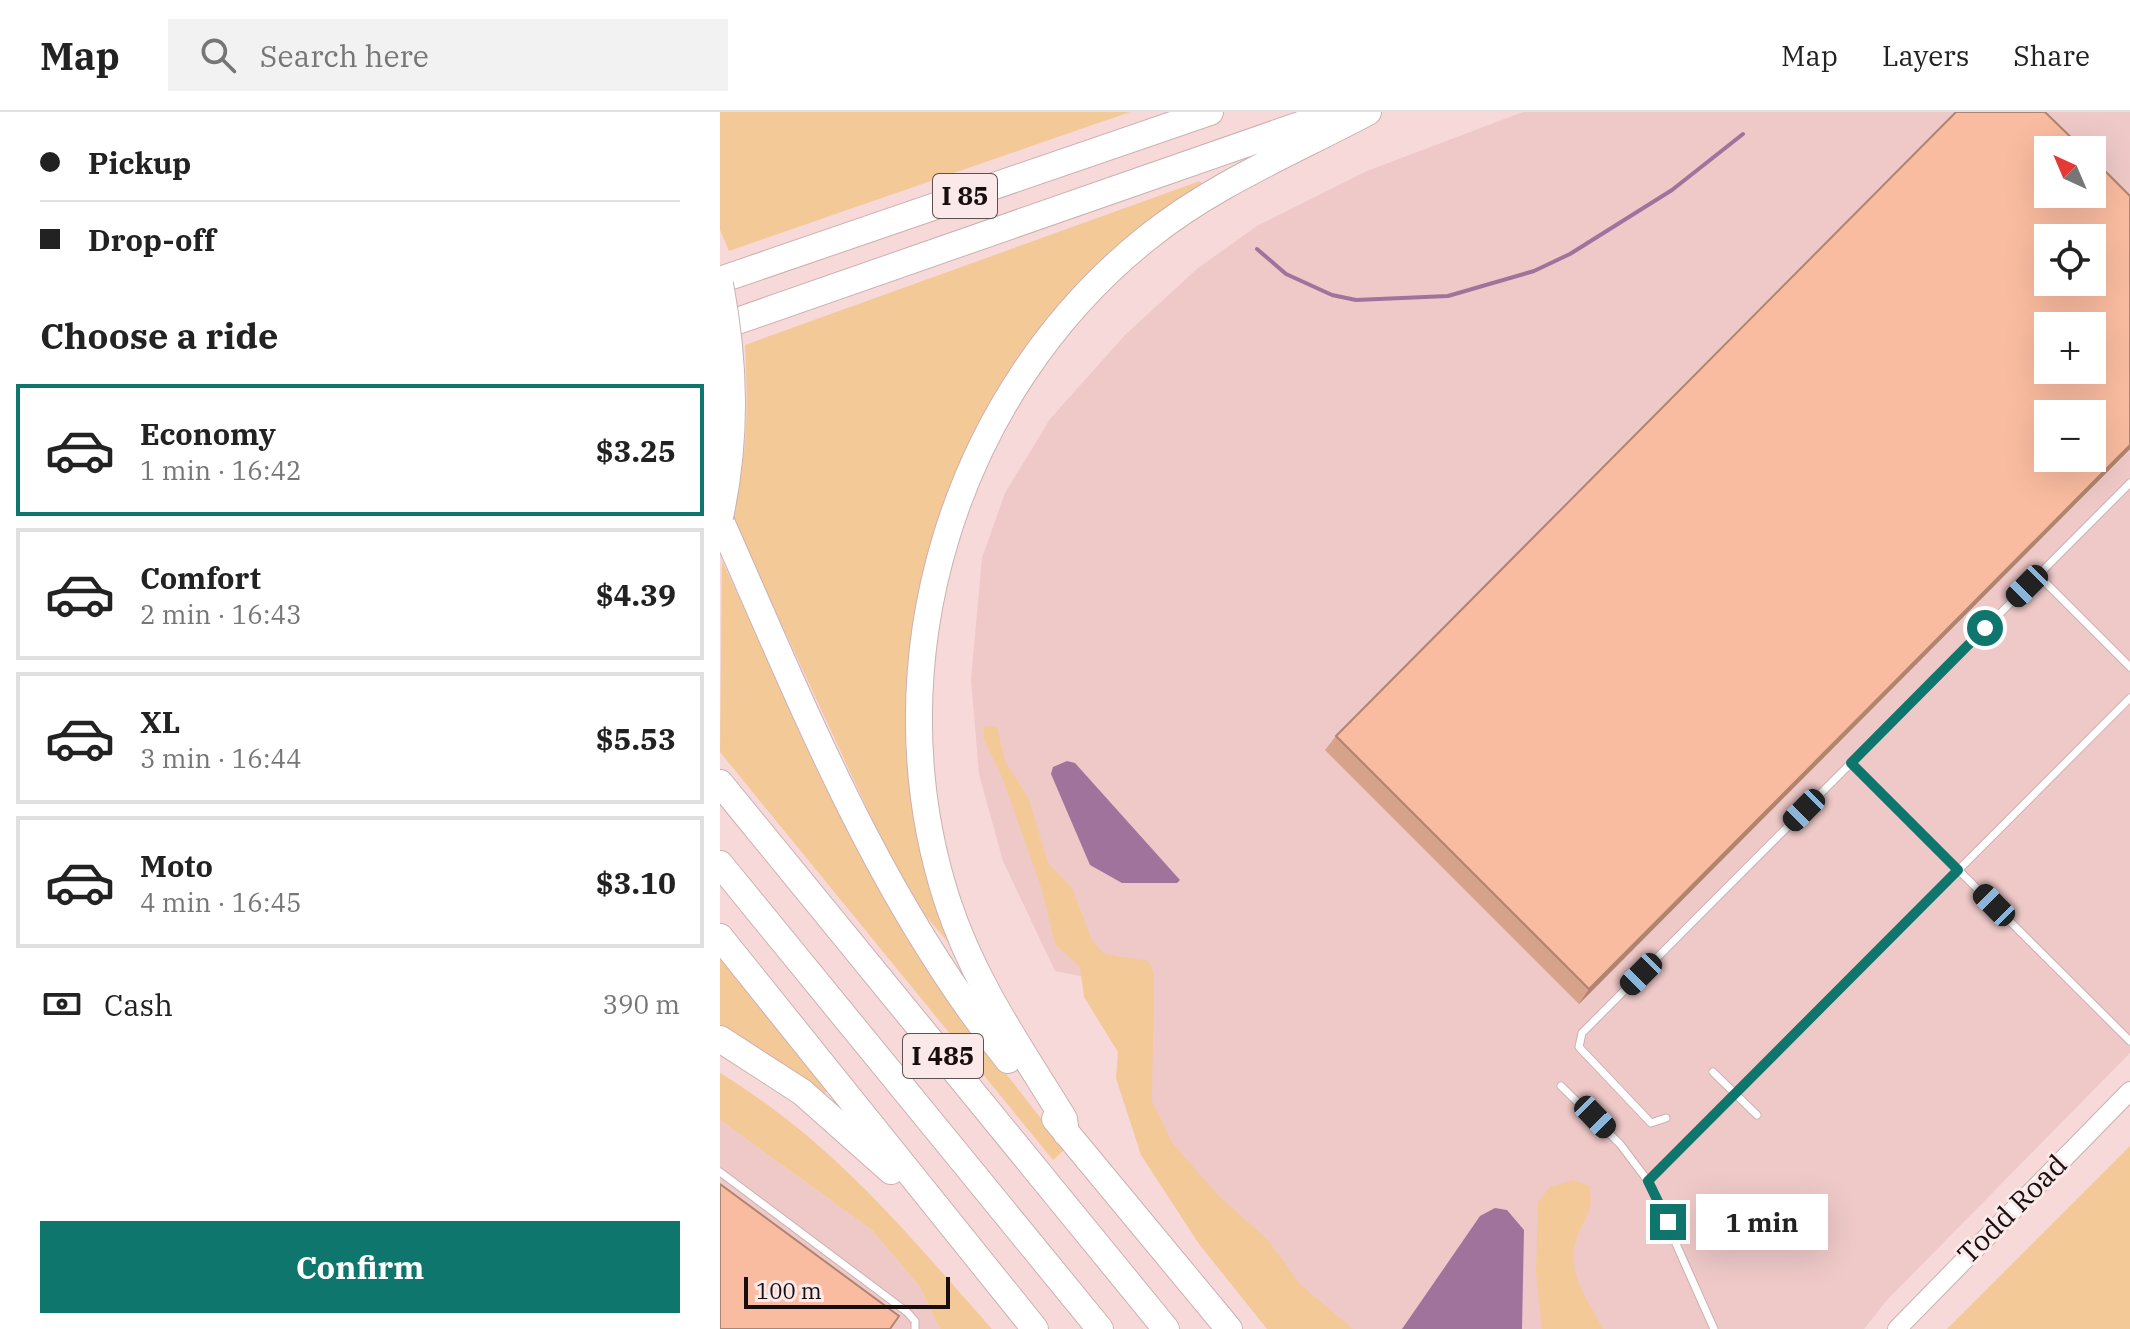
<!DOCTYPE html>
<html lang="en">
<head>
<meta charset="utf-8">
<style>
  body { margin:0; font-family:"IBM Plex Serif",serif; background:#f2f2f2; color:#222; height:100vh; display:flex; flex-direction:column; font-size:30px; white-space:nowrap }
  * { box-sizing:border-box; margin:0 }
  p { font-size:26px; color:#767676 }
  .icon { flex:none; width:44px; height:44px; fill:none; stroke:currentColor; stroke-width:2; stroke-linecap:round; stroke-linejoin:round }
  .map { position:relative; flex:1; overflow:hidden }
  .side { display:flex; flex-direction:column; background:#fff; width:720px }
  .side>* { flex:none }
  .guide { display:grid; align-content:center; height:176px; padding:0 40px; background:#fff }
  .needle { width:52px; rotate:316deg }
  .tools { position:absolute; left:1314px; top:24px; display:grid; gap:16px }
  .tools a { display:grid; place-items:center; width:72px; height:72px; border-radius:0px; background:#fff; box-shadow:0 8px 32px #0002; font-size:40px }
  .scale { position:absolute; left:24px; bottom:20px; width:206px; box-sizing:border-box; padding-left:8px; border:4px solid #180e0e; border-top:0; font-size:22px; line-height:28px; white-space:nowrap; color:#180e0e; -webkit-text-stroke:6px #fbe9e9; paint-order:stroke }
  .end { position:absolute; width:36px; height:36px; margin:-18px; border:10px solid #0f766e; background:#fff; box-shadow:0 0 0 4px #fff }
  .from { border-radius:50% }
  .bubble { position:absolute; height:56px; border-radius:0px; background:#fff; box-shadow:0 8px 32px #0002; font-size:26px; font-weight:700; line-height:56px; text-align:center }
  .car { position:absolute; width:24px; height:48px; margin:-24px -12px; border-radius:10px; box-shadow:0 0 6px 2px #0007; background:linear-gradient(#222 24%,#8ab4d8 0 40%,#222 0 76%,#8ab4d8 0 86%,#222 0) }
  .guide b { display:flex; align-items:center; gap:28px; height:76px; font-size:30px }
  .guide b+b { border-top:2px solid #e0e0e0 }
  .guide i { width:20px; height:20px; background:#222 }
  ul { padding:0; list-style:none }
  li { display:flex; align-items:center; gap:24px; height:132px; margin:0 16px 12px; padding:0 24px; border:4px solid #e0e0e0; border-radius:0px }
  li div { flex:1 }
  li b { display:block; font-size:30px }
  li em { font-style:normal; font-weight:700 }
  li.active { border-color:#0f766e }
  li>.icon { width:72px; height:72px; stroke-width:1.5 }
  h2 { padding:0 40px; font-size:36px; line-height:96px }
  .pay { display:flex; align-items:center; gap:20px; height:88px; padding:0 40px; font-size:30px }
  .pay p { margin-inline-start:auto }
  .action { display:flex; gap:16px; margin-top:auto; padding:16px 40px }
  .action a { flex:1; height:92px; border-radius:0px; background:#0f766e; color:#fff; font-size:32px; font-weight:700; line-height:92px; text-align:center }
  header { display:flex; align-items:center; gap:48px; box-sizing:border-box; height:112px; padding:0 40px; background:#fff; border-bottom:2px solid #e0e0e0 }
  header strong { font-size:38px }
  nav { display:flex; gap:44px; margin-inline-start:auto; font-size:28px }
  .search { width:560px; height:72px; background:#f2f2f2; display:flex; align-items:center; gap:20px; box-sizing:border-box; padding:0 28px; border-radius:0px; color:#767676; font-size:30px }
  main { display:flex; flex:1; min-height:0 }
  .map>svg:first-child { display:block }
  .built { fill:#eec9c8; fill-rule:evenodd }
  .green { fill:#f4c998 }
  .water { fill:#a0739d }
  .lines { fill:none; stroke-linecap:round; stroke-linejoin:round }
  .stream { stroke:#a0739d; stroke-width:4 }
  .service-casing { stroke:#ccb0b0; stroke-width:9 }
  .tertiary-casing { stroke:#ccb0b0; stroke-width:20 }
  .motorway-casing { stroke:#ccb0b0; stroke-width:28 }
  .service { stroke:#fff; stroke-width:7 }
  .tertiary { stroke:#fff; stroke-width:18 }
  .motorway { stroke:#fff; stroke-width:26 }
  .motorway-bridge-casing { stroke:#ccb0b0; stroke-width:28; stroke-linecap:butt }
  .motorway-bridge { stroke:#fff; stroke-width:26 }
  .wall { fill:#d7a28a }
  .shaded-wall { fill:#af8470 }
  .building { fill:#fabca0; stroke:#af8470; stroke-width:2; fill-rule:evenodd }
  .route { stroke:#0f766e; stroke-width:10 }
  .labels { text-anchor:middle; stroke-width:6; stroke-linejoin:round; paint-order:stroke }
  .shield { fill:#fbe9e9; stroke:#5c5050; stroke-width:2 }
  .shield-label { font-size:26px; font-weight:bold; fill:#180e0e }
  .street-label { font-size:28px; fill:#180e0e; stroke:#fbe9e9 }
</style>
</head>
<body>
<header>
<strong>Map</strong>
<div class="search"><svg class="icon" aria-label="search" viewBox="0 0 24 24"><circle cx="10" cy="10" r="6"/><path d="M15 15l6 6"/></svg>Search here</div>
<nav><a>Map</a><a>Layers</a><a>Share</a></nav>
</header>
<main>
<section class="side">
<div class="guide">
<b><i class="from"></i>Pickup</b>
<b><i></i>Drop-off</b>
</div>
<h2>Choose a ride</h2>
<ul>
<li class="active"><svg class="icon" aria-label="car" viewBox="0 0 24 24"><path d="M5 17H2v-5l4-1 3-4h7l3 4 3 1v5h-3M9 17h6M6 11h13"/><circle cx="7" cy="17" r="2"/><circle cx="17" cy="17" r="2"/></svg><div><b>Economy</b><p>1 min · 16:42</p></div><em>$3.25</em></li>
<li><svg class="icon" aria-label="car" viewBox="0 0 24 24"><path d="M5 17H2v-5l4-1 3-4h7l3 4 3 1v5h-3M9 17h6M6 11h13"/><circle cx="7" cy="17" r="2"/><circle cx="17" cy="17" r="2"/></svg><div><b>Comfort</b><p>2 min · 16:43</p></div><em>$4.39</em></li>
<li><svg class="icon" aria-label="car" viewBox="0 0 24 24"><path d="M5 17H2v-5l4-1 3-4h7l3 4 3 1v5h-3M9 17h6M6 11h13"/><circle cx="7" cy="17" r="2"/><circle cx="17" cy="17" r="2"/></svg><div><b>XL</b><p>3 min · 16:44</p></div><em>$5.53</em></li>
<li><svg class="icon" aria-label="car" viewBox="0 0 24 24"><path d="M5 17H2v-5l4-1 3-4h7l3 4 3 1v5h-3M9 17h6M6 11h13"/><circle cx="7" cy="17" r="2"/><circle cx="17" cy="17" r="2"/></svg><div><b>Moto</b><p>4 min · 16:45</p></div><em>$3.10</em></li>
</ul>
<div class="pay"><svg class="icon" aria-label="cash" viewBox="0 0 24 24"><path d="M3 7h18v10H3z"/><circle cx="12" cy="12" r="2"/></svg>Cash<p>390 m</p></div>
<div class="action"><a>Confirm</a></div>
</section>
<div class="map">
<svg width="1410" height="1217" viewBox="0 0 1410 1217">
  <rect width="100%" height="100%" fill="#f6d9d8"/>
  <path class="built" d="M803 0H1410V941L1167 1188 1144 1217H592L418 999 415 875 335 859 283 749 259 662 251 567 262 446 285 381 330 307 405 223 478 156 537 114 647 59ZM1328 38H1372V82H1328ZM1328 126H1372V170H1328ZM1328 214H1372V258H1328ZM1328 302H1372V346H1328Z
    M0 1008 152 1118 200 1175 220 1217H0Z"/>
  <path class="green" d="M0 0H410L9 139 0 118Z
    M480 69 485 76 368 165 318 220 283 274 194 529 234 823 228 830 199 796 170 746 11 403C29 348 28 289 25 233Z
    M2 449 123 707 258 926 345 1037 333 1048 0 640Z
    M264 614 277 615 285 649 309 687 328 751 352 776 372 828 384 842 429 849 434 862 432 989 453 1032 499 1084 547 1127 581 1173 633 1217H547L479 1132 421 1043 396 966 398 940 364 885 360 855 335 832 322 778 282 665 264 628Z
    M0 845 108 978 101 985 0 918Z
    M0 961C113 1030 185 1119 272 1217H220L200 1175 152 1118 0 1008Z
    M1410 1034V1217H1227Z
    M853 1068 869 1074C875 1103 864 1103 856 1128 846 1162 869 1189 883 1217H822L816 1161 818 1090 830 1075Z"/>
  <path class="water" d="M347 649 355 651 460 768 457 771H402L370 753 331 662 333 655Z
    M775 1096 787 1098 804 1118 802 1217H682L760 1104Z"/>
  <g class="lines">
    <path class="stream" d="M537 137 566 162 612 183 636 188 728 184 814 159 850 142 952 78 1023 22"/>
    <defs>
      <path id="service" d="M1318 463 1410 555
        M1131 651 1410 929
        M993 960 1037 1003
        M841 974 900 1032 928 1069 994 1217
        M946 1006 931 1011 859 935 862 921 1410 371
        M0 1060 187 1200 195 1209V1217
        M928 1069 1410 586"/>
      <path id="tertiary" d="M1177 1217 1410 979"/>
      <path id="motorway" d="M0 168 490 0
        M0 215 617 0
        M0 407C84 596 158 786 288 948
        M0 671 446 1217
        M0 752 380 1217
        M0 825 315 1217
        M0 927 82 980 171 1059
        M335 1007 509 1217
        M346 1021 344 1007C300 935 254 871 227 788 151 552 233 281 427 126 494 72 573 40 648 0"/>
    </defs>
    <use href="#service" class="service-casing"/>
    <use href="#tertiary" class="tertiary-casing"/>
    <use href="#motorway" class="motorway-casing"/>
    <use href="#service" class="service"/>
    <use href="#tertiary" class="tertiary"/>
    <use href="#motorway" class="motorway"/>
    <defs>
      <path id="motorway-bridge" d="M0 172C15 251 17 326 0 405"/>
    </defs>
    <use href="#motorway-bridge" class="motorway-bridge-casing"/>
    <use href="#motorway-bridge" class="motorway-bridge"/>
  </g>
  <path class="wall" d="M1410 84V337L859 892 605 638 616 624Z"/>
  <path class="shaded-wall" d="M1410 333V337L859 892 869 877Z"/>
  <path class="building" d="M1236 0H1325L1364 38H1328V82H1372V46L1410 84V333L869 877 616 624ZM1328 126H1372V170H1328ZM1328 214H1372V258H1328ZM1328 302H1372V346H1328Z
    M0 1072 179 1204 170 1217H0Z"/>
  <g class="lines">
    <path class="route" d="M948 1110 928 1069 1238 758 1131 651 1265 516"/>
  </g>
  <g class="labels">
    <g class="shield">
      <rect x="213" y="62" width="64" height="44" rx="6"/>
      <rect x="183" y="922" width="80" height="44" rx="6"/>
    </g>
    <g class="shield-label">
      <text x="245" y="93">I 85</text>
      <text x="223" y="953">I 485</text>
    </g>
    <g class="street-label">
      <text transform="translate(1292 1097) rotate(-45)" y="10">Todd Road</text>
    </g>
  </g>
</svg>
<div class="tools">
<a><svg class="needle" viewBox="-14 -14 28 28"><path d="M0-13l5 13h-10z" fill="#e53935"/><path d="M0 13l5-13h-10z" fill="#767676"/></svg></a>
<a><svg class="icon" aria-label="locate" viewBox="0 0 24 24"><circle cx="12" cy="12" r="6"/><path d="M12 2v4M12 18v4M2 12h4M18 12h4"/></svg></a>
<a>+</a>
<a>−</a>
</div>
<div class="scale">100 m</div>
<i class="end from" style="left:1265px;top:516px"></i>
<i class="end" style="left:948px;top:1110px"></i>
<div class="bubble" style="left:976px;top:1082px;width:132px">1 min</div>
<i class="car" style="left:1307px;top:474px;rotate:225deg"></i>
<i class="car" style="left:1084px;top:698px;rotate:225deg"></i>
<i class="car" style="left:1274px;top:793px;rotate:315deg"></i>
<i class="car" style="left:921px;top:862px;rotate:225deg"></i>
<i class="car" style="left:875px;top:1005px;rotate:136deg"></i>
</div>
</main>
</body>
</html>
